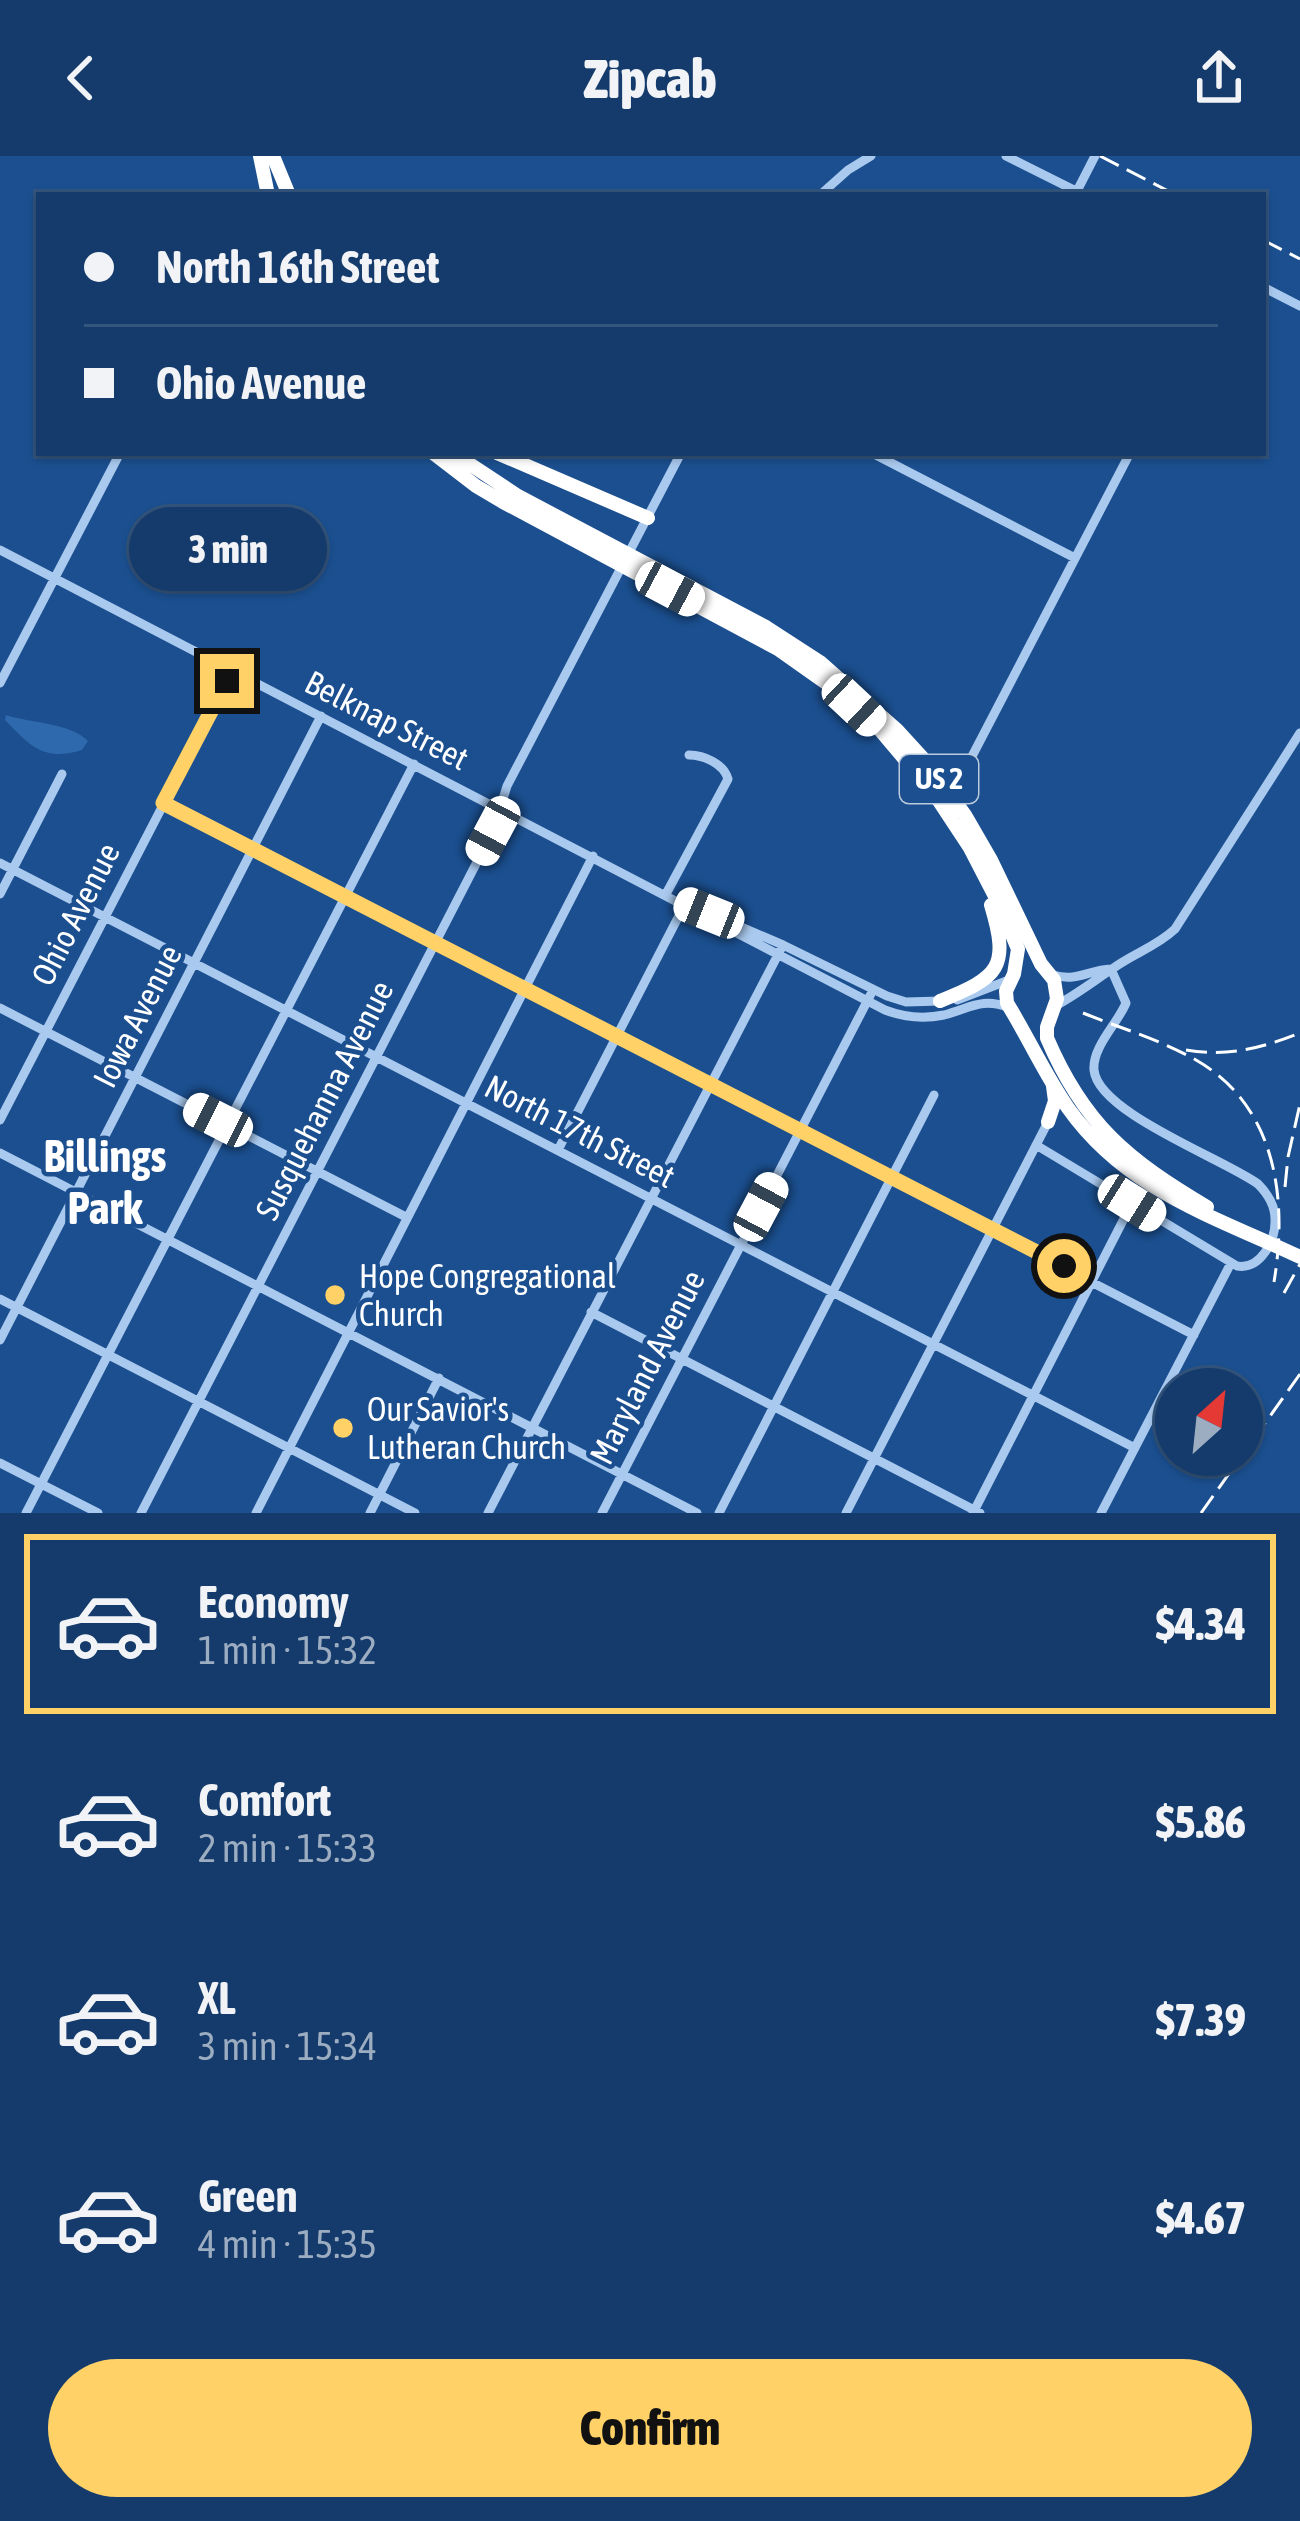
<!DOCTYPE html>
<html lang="en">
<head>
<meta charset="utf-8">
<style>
  body { margin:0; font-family:"Asap Condensed",sans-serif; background:#214673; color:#f1f3f6; height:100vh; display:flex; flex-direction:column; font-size:45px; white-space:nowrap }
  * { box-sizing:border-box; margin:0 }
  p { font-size:39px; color:#9dadc1 }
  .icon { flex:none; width:66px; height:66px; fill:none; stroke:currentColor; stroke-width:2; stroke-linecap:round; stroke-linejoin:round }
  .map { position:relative; height:1357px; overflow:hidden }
  .drawer { display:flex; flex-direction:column; background:#143b6b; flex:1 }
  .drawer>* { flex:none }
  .hud { position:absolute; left:36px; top:36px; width:1230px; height:264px; border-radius:0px; box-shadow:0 3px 9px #0004,0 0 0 3px #33557e; display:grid; align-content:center; height:264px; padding:0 48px; background:#143b6b }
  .needle { width:78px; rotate:27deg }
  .buttons { position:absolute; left:1155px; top:1212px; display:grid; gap:24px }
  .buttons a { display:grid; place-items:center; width:108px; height:108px; border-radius:50%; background:#143b6b; box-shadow:0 3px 9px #0004,0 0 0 3px #33557e; font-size:60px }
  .end { position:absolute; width:54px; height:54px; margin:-27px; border:15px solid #ffd166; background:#111; box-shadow:0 0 0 6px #111 }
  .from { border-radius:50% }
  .bubble { position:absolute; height:84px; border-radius:42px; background:#143b6b; box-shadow:0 3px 9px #0004,0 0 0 3px #33557e; font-size:39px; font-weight:800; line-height:84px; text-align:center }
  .car { position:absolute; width:36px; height:72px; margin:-36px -18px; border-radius:15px; box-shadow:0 0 9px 3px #0007; background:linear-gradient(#fff 24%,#345 0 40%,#fff 0 76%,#345 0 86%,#fff 0) }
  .hud b { display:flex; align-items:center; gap:42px; height:114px; font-size:45px }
  .hud b+b { border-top:3px solid #33557e }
  .hud i { width:30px; height:30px; background:#f1f3f6 }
  ul { padding:21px 0 0; list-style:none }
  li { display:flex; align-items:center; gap:36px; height:180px; margin:0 24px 18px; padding:0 24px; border:6px solid transparent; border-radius:0px }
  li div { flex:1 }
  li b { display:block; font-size:45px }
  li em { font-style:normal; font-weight:800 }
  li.selected { border-color:#ffd166 }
  li>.icon { width:108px; height:108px; stroke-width:1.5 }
  .primary-button { display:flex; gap:24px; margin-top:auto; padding:24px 48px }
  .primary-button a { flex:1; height:138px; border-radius:72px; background:#ffd166; color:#111; font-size:48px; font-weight:800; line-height:138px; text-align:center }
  header { display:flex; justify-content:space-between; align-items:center; height:156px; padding:0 48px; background:#143b6b; font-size:54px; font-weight:800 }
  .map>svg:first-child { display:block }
  .green { fill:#2e69ad }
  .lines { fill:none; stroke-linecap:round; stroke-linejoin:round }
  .minor { stroke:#a9c9ee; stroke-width:9 }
  .highway { stroke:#fff; stroke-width:14 }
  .rail { stroke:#fff; stroke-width:3; stroke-dasharray:21 9; stroke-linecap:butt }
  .route { stroke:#ffd166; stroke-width:15 }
  .poi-dot { fill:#ffd166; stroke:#1b4f8f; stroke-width:4.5 }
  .labels { text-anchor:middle; stroke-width:9; stroke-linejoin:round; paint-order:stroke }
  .shield { fill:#1b4f8f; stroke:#bbcadd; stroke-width:3 }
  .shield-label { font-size:30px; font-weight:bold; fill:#fff }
  .street-label { font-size:33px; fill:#fff; stroke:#1b4f8f }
  .poi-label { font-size:33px; fill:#fff; stroke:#1b4f8f; text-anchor:start }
  .district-label { font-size:45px; font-weight:bold; fill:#fff; stroke:#1b4f8f }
</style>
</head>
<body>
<header><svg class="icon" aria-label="back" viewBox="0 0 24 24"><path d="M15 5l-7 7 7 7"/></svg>Zipcab<svg class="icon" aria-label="share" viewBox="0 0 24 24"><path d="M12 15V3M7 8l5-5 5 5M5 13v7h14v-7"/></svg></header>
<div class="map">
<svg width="1300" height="1357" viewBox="0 0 1300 1357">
  <rect width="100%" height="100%" fill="#1b4f8f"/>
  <path class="green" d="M6 559C30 567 71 567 88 585L82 594C44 606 30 590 5 564Z"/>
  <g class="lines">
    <path class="minor" d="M1006 0 1084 39
      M1077 35 1095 0
      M820 39 848 14 871 0
      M1263 131 1300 150
      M872 297 1075 402
      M0 394 885 854C903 861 924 863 944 859 971 852 981 841 1010 852
      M0 527 120 297
      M968 608 1130 297
      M163 647 1194 1179
      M0 707 1135 1292
      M0 738 62 618
      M666 738 728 623C724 608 704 599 689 599
      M718 761 783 789 887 840 906 846 941 845
      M1053 819C1078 826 1088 814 1111 813
      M957 844 1009 824
      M1055 850C1076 839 1095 824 1115 811 1135 797 1157 790 1175 773L1300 577
      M0 852 406 1061
      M0 964 233 514
      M1036 989 1237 1110C1260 1114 1276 1085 1275 1063 1275 1049 1268 1038 1258 1028 1224 1003 1098 957 1094 914 1092 891 1118 867 1126 847L1111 813
      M558 994 685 748
      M0 997 697 1357
      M0 1143 415 1357
      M591 1156 980 1357
      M0 1184 321 560
      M0 1307 98 1357
      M26 1357 414 608
      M141 1357 493 675 507 630 681 297
      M256 1357 593 700
      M370 1357 439 1222
      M488 1357 783 789
      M602 1357 873 834
      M719 1357 934 939
      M846 1357 1048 966
      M973 1357 1132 1047
      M1101 1357 1231 1107"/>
    <path class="highway" d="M260 0 268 39
      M273 0 289 39
      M433 297 476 330 503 346 778 493 829 529 875 568 935 639 970 692 999 748 1018 793 1014 818 1006 835 1007 847C1028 881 1045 919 1068 952 1126 1034 1213 1060 1300 1101
      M453 297 518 340 766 471 820 506 897 574 929 609 965 659 991 704 1041 808 1054 824 1057 843 1047 871V882C1084 969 1128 1004 1207 1051
      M497 297 648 362
      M940 845C999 821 1010 812 991 749
      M1048 966 1055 945 1053 930"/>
    <path class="rail" d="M1100 0 1176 39
      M1263 84 1300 103
      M1083 857C1120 872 1161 884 1196 904 1276 950 1288 1042 1274 1126
      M1186 894C1228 901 1262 892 1300 877
      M1285 1031 1288 1001 1300 948
      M1284 1137 1300 1108
      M1201 1357 1300 1218"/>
  </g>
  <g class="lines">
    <path class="route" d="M227 525 163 647 1064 1110"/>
  </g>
  <g class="poi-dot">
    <circle cx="335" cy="1139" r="12"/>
    <circle cx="343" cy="1272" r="12"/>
  </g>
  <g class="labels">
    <rect class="shield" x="900" y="599" width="78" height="48" rx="9"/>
    <g class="shield-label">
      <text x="939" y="633">US 2</text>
    </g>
    <g class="street-label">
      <text transform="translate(387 564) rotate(27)" y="12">Belknap Street</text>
      <text transform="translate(75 758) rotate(-63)" y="12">Ohio Avenue</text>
      <text transform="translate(137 860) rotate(-63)" y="12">Iowa Avenue</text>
      <text transform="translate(324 944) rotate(-63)" y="12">Susquehanna Avenue</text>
      <text transform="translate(580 975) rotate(27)" y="12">North 17th Street</text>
      <text transform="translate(647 1211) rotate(-63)" y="12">Maryland Avenue</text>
    </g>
    <g class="poi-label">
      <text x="359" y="1132">Hope Congregational<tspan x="359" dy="38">Church</tspan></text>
      <text x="367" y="1265">Our Savior's<tspan x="367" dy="38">Lutheran Church</tspan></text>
    </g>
    <g class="district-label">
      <text x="105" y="1016">Billings<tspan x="105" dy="52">Park</tspan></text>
    </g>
  </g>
</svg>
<div class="buttons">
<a><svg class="needle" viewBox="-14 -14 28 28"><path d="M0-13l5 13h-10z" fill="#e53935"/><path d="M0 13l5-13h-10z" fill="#9dadc1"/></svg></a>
</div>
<i class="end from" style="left:1064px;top:1110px"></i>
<i class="end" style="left:227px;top:525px"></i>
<div class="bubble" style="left:129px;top:351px;width:198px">3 min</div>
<i class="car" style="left:670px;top:433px;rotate:118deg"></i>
<i class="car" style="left:854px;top:549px;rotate:133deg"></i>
<i class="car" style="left:493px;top:675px;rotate:208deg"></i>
<i class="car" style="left:709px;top:757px;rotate:292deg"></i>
<i class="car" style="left:218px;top:964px;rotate:297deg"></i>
<i class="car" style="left:1132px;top:1047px;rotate:122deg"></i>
<i class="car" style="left:761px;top:1051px;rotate:28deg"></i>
<div class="hud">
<b><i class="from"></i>North 16th Street</b>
<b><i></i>Ohio Avenue</b>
</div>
</div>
<section class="drawer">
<ul>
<li class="selected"><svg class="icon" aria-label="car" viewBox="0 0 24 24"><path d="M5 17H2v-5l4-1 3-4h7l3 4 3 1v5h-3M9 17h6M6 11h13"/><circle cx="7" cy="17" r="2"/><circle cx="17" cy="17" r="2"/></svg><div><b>Economy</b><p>1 min · 15:32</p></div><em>$4.34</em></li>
<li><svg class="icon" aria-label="car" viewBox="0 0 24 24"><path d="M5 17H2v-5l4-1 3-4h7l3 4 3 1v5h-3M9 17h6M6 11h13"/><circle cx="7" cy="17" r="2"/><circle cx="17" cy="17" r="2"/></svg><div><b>Comfort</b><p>2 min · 15:33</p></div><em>$5.86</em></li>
<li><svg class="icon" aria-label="car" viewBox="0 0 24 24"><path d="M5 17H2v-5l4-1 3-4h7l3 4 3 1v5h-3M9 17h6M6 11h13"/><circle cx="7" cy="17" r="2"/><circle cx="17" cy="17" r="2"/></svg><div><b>XL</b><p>3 min · 15:34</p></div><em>$7.39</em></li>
<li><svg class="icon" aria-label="car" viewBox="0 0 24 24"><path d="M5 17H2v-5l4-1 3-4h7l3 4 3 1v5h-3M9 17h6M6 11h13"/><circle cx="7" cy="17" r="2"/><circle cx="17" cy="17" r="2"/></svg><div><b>Green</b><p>4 min · 15:35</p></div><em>$4.67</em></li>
</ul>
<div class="primary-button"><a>Confirm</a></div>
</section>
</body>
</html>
